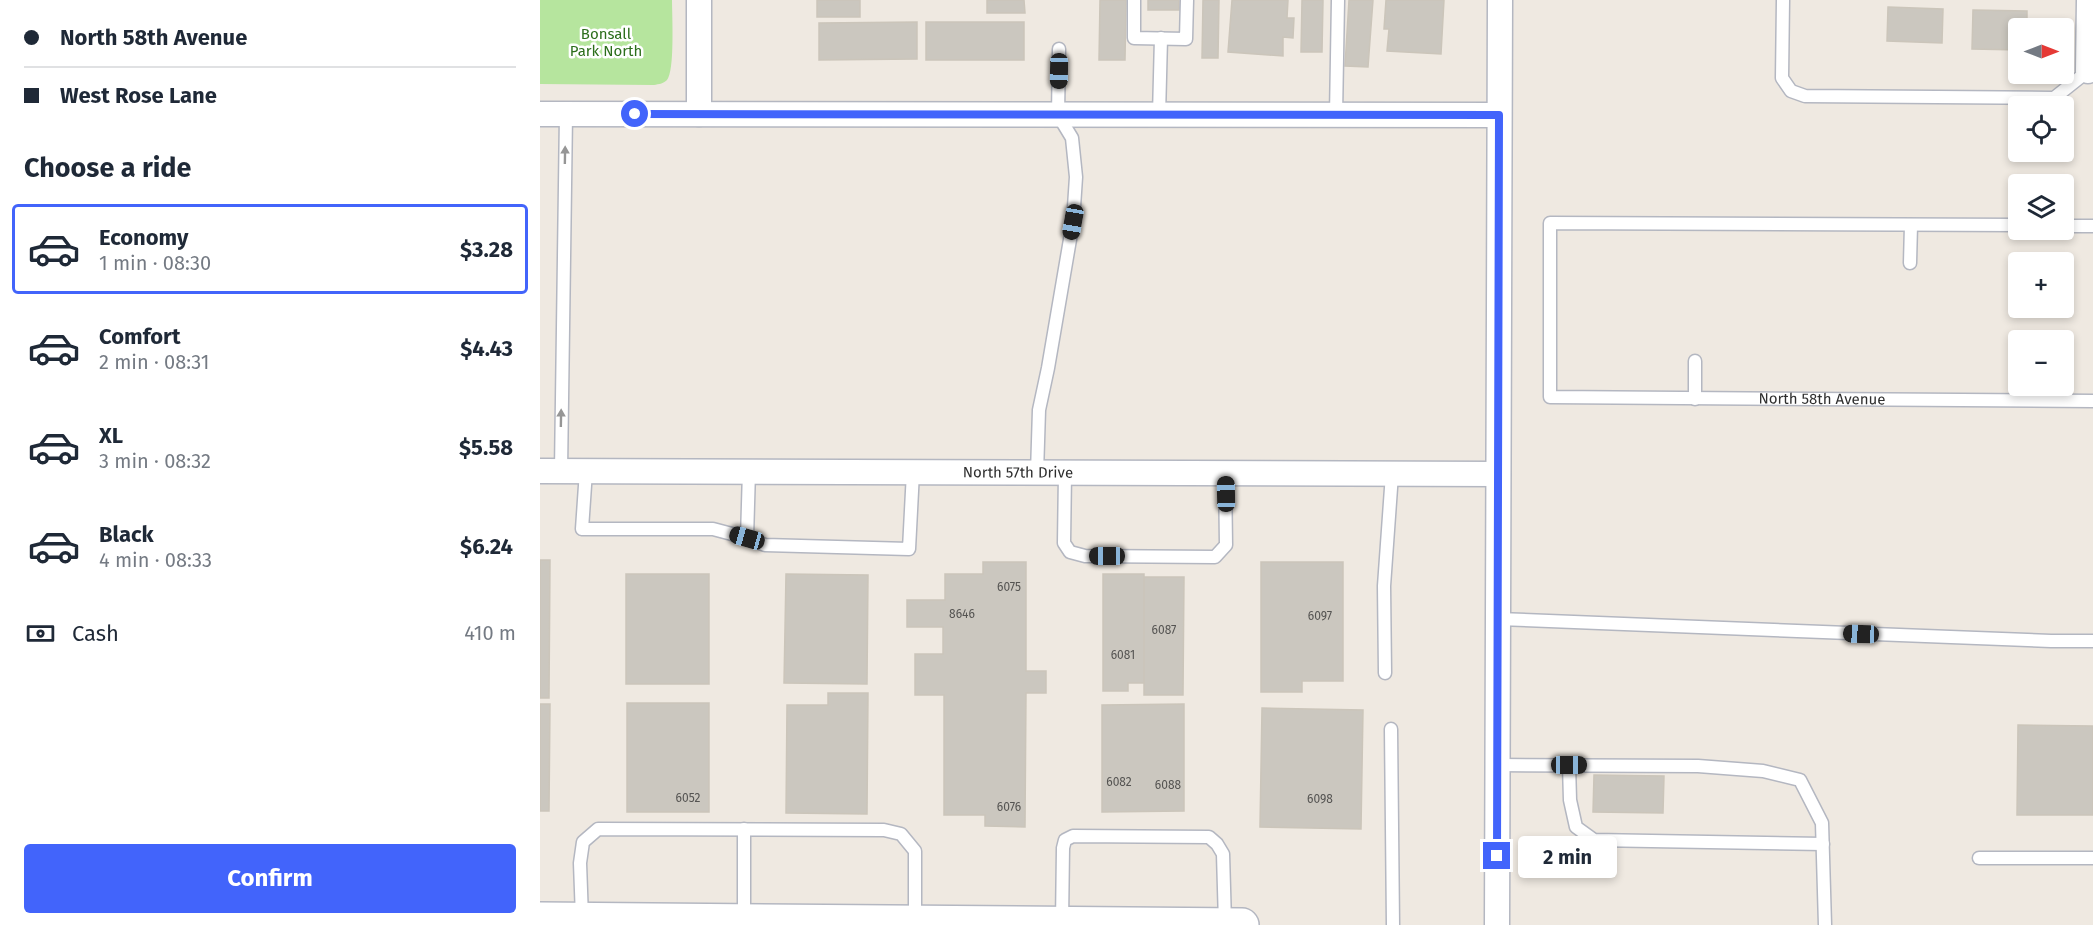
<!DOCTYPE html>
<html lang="en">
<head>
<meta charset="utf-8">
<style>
  body { margin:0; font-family:"Fira Sans",sans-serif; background:#f2f2f3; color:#1f2937; height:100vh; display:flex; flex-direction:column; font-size:22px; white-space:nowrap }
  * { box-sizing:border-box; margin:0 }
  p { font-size:20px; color:#747a83 }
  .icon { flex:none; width:33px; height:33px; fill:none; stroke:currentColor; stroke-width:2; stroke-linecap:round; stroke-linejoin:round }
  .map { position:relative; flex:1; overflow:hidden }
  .drawer { display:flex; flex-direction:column; background:#fff; width:540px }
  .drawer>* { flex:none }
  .guide { display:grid; align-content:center; height:132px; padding:0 24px; background:#fff }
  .needle { width:39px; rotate:90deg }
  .buttons { position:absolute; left:1468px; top:18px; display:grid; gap:12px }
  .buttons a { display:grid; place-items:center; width:66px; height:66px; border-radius:6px; background:#fff; box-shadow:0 3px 9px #0003; font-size:30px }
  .end { position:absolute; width:27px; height:27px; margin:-14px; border:8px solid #4264fb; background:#fff; box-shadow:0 0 0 3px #fff }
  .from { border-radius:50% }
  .bubble { position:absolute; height:42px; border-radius:6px; background:#fff; box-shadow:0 3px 9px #0003; font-size:20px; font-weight:700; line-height:42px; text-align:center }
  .car { position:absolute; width:18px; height:36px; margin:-18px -9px; border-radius:8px; box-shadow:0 0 4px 2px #0007; background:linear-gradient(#222 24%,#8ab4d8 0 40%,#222 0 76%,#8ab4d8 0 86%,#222 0) }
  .guide b { display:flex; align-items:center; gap:21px; height:57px; font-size:22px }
  .guide b+b { border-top:2px solid #e0e1e3 }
  .guide i { width:15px; height:15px; background:#1f2937 }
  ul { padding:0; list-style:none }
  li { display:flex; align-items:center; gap:18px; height:90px; margin:0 12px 9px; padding:0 12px; border:3px solid transparent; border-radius:6px }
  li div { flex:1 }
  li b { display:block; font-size:22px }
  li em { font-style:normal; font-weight:700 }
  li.on { border-color:#4264fb }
  li>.icon { width:54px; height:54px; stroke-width:1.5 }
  h2 { padding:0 24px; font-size:27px; line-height:72px }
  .pay { display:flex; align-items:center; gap:15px; height:66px; padding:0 24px; font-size:22px }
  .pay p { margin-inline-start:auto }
  .primary-button { display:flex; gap:12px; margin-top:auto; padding:12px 24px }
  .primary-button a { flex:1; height:69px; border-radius:6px; background:#4264fb; color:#fff; font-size:24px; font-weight:700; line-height:69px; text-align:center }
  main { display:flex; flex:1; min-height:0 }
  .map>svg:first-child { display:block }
  .park { fill:#b6e59e }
  .building { fill:#cbc7bf; stroke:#cbc5ba; stroke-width:1.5 }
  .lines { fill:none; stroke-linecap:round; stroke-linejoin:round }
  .lane-casing { stroke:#b4b7c1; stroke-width:15 }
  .street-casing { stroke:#b4b7c1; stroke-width:27 }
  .secondary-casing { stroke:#b4b7c1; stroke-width:36 }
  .lane { stroke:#fff; stroke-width:12 }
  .street { stroke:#fff; stroke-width:24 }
  .secondary { stroke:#fff; stroke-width:33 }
  .oneway { fill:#969696 }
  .route { stroke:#4264fb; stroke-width:8 }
  .labels { text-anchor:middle; stroke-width:5; stroke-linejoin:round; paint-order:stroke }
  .number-label { font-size:12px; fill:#555452 }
  .park-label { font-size:15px; fill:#2c6e1b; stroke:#fff }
  .street-label { font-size:15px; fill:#2e2e2e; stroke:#fff }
</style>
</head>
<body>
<main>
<section class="drawer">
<div class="guide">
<b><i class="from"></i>North 58th Avenue</b>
<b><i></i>West Rose Lane</b>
</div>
<h2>Choose a ride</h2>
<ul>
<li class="on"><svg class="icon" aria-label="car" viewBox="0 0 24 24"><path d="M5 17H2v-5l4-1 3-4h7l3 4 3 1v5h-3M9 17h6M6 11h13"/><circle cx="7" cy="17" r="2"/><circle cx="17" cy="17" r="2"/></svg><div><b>Economy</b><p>1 min · 08:30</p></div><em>$3.28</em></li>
<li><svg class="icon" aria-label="car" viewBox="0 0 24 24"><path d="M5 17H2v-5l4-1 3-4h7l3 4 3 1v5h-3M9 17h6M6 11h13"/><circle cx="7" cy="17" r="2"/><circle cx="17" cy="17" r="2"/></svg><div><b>Comfort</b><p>2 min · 08:31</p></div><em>$4.43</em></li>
<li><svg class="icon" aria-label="car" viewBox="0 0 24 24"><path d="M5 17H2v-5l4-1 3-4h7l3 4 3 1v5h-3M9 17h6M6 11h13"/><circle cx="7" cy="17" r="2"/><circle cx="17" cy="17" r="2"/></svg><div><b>XL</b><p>3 min · 08:32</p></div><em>$5.58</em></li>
<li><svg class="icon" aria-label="car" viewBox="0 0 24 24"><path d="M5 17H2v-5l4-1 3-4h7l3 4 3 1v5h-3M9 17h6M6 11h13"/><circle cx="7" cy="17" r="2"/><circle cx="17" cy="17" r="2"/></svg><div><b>Black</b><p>4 min · 08:33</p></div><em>$6.24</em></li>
</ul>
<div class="pay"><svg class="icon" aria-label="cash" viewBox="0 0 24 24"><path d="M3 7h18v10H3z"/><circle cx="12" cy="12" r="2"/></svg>Cash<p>410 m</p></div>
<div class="primary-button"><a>Confirm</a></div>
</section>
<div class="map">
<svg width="1553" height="925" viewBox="0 0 1553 925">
  <rect width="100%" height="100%" fill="#efe9e1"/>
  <path class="park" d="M0 0H132C132 15 135 71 127 80 123 84 119 84 114 85L0 84Z"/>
  <path class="building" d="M277 0H320V17H277Z
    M447 0H484L485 13H447Z
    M560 0H586L585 60H559Z
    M608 0H639V10H608Z
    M663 0H679L678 58H662Z
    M692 0H748L747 18H754L753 38 743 37V56L688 52Z
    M762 0H783L782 52H761Z
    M809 0H833L828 67 805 66Z
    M846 0H904L901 54 847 51 849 29H844Z
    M1348 7 1403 9 1402 43 1347 41Z
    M1433 10 1487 11V28H1479V50L1432 49Z
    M377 22V59L279 60V23Z
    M386 22H484V60H386Z
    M0 560H10L9 698H0Z
    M443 562H486V671H506V693H486L485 827 445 826V815H404V695H375V654H403V627H367V600H405V574H443Z
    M721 562H803V681H762V692H721Z
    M86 574H169V684H86Z
    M246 574 328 575 327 684 244 683Z
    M563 574H604V683H588V691H563Z
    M604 577H644L643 695H604Z
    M288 693H328L327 814 246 813 247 705H288Z
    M87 703H169V812H87Z
    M0 704H10L9 811H0Z
    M644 704V811L562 812V705Z
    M722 708 823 710 821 829 720 827Z
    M1478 725 1553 726V815H1477Z
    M1054 775 1124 776 1123 813 1053 812Z"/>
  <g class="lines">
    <defs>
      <g id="lane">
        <path d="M594 0V38L646 39 647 0"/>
        <path d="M1243 0 1242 78 1251 91 1265 96 1514 98 1548 71"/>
        <path d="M619 115 621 38"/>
        <path d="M796 115 798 0"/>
        <path id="s1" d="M1479 225 1010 223V397L1553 401"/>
        <path d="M1524 226H1553"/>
        <path d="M1370 263 1371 225"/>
        <path d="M1155 399V361"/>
        <path d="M21 471 26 114"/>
        <path d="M46 471 42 529H173L207 538"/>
        <path d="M209 471 207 538 225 545 369 549 373 472"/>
        <path d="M497 473 499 410 508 368 533 222 536 177 532 138 518 115 519 49"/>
        <path d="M525 473 524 543 530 552 545 556 675 557 686 545 685 473"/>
        <path d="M958 619 1511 641H1553"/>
        <path d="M845 673 844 586 852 474"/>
        <path d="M851 729 853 925"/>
        <path d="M957 765 1158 766 1223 771 1260 780 1282 823 1285 925"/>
        <path d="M1029 765 1030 800 1036 827 1054 840 1283 844"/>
        <path d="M204 829V918"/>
        <path d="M1439 858H1553"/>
        <path d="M42 918 40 863 43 842 58 829 344 830 361 834 375 851V921"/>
        <path d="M522 922 523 848 525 840 533 836 669 837 677 844 683 854 685 923"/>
      </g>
      <g id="street">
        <path d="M1548 71 1549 0"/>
        <path d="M0 114 959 115"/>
        <path d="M159 114V0"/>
        <path id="s2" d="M0 471 958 474"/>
        <path d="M957 925 960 0"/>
      </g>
      <path id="secondary" d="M0 919 702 925"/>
    </defs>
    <use href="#lane" class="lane-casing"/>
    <use href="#street" class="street-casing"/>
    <use href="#secondary" class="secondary-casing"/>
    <use href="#lane" class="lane"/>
    <use href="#street" class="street"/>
    <use href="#secondary" class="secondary"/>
  </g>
  <defs><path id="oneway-solid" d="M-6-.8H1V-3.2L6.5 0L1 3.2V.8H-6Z" transform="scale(1.5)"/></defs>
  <g class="oneway">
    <use href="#oneway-solid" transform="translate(25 155) rotate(-89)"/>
    <use href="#oneway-solid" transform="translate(21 418) rotate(-89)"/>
  </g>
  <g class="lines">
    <path class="route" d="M95 114 959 115 957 856"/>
  </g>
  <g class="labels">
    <g class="number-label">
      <text x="469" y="591">6075</text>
      <text x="422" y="618">8646</text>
      <text x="780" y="620">6097</text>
      <text x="624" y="634">6087</text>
      <text x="583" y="659">6081</text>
      <text x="579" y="786">6082</text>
      <text x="628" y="789">6088</text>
      <text x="148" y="802">6052</text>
      <text x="780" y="803">6098</text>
      <text x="469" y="811">6076</text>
    </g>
    <g class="park-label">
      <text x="66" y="39">Bonsall<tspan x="66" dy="17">Park North</tspan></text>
    </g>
    <g class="street-label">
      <text dy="5" stroke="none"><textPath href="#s1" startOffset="915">North 58th Avenue</textPath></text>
      <text dy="5" stroke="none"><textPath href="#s2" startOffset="478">North 57th Drive</textPath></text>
    </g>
  </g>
</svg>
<div class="buttons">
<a><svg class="needle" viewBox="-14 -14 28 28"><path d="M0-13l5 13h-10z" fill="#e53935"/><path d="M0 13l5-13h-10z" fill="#747a83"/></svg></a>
<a><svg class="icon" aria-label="locate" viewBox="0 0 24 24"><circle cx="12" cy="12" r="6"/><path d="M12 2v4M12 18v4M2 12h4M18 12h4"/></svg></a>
<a><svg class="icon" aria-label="layers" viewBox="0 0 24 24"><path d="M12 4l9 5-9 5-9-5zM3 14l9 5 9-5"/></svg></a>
<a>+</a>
<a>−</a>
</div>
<i class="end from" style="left:95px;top:114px"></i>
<i class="end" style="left:957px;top:856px"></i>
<div class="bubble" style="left:978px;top:836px;width:99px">2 min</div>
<i class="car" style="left:519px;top:71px;rotate:181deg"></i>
<i class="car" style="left:533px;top:222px;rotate:190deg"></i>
<i class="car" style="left:686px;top:494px;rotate:359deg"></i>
<i class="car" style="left:207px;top:538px;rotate:286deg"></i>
<i class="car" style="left:567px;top:556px;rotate:270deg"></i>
<i class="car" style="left:1321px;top:634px;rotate:272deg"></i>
<i class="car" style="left:1029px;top:765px;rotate:90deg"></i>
</div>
</main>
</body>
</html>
